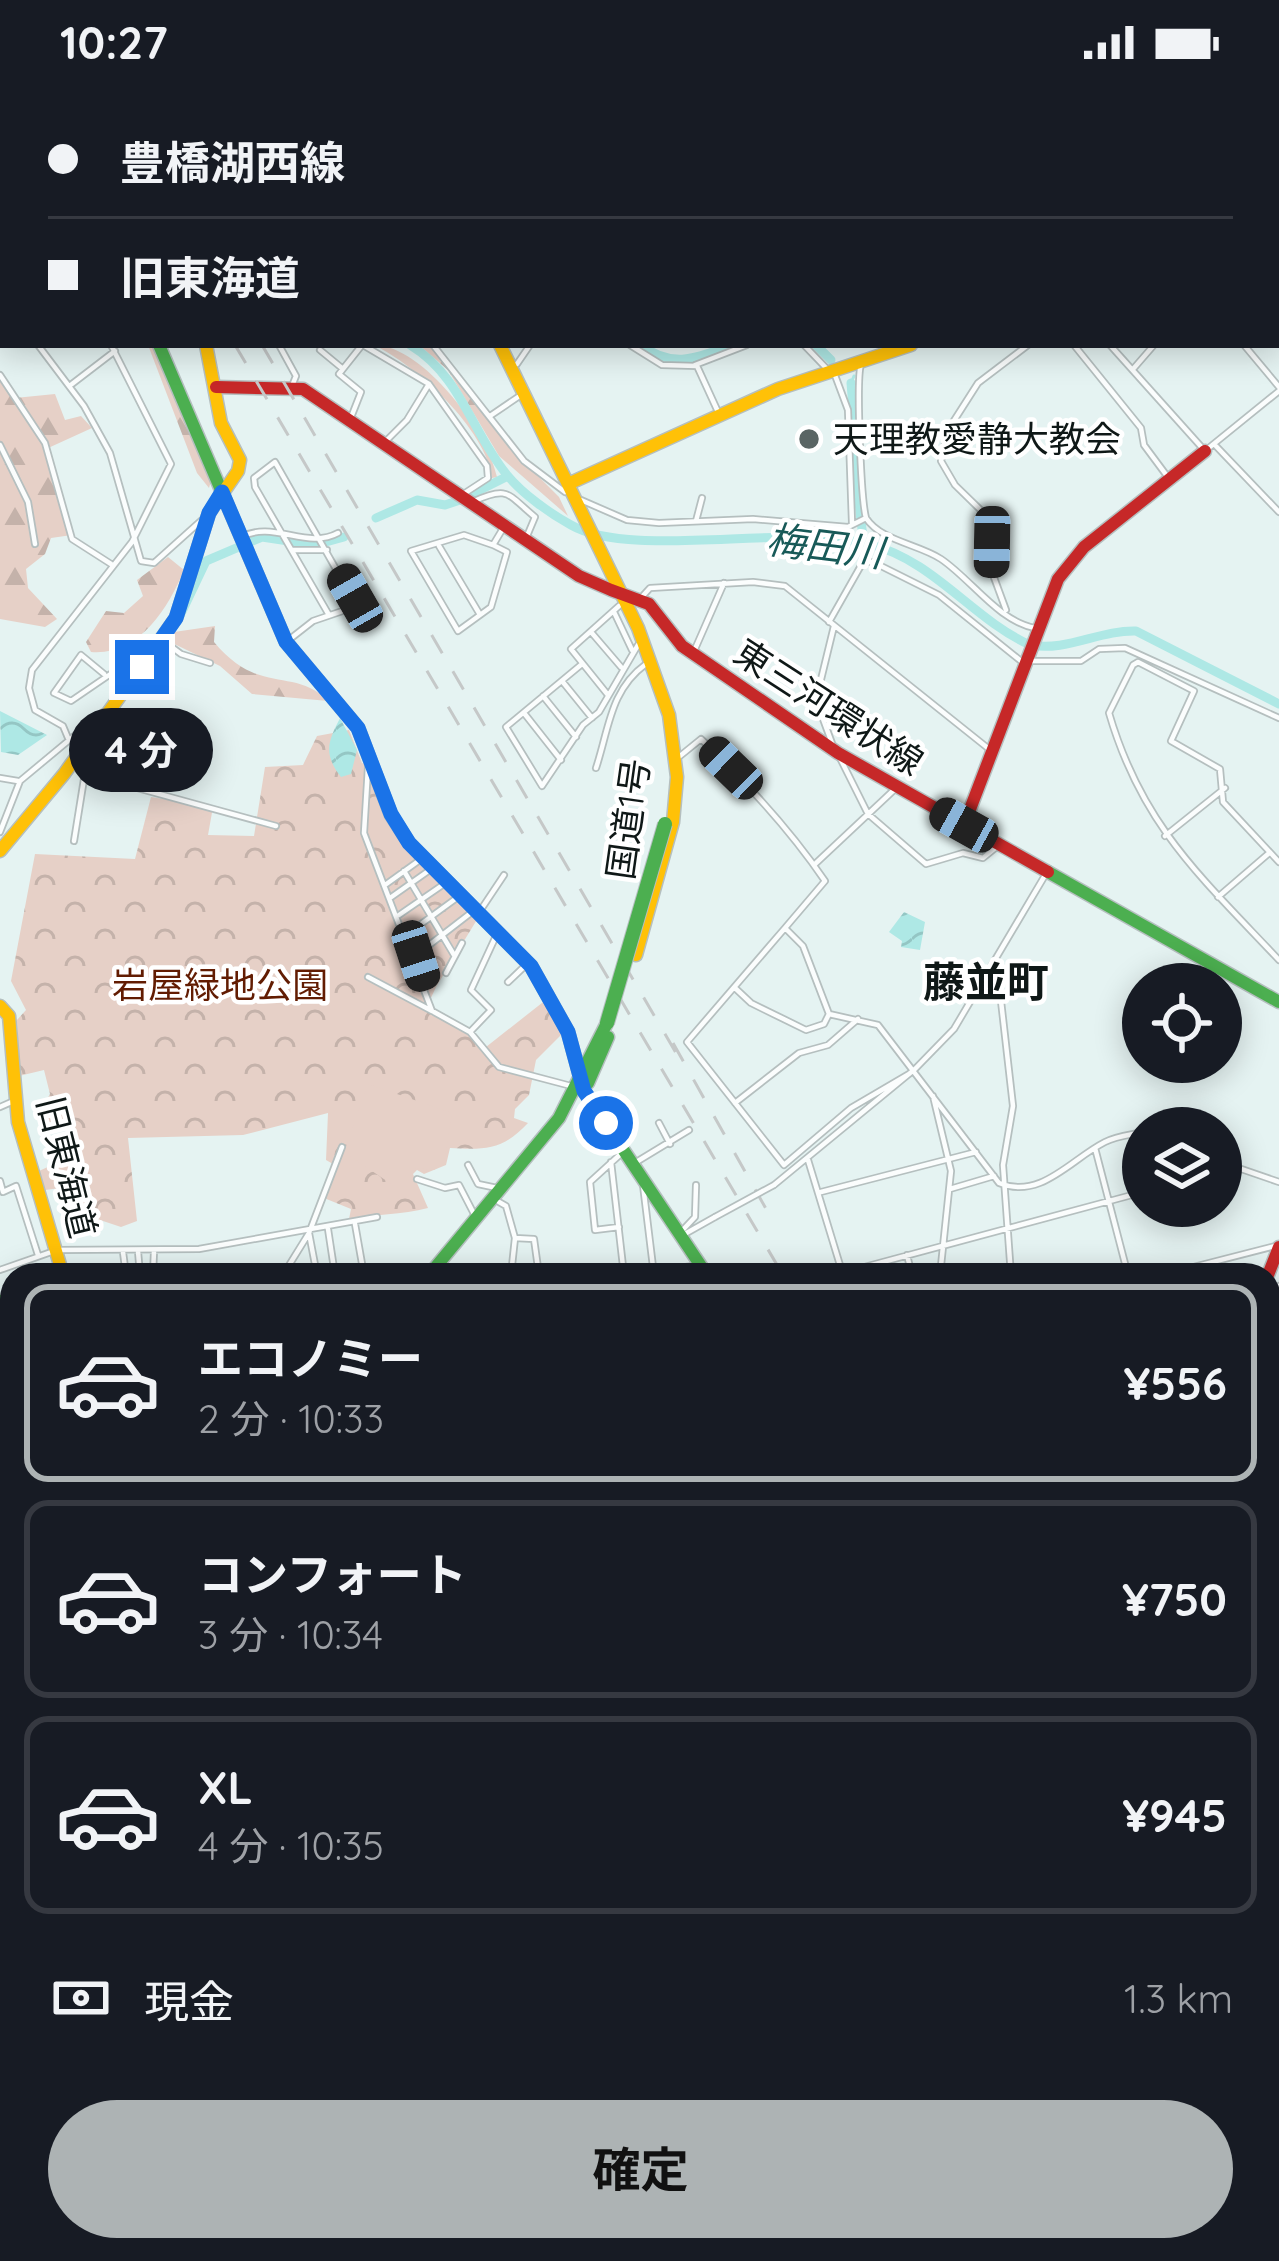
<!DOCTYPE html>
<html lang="ja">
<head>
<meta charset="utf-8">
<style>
  body { margin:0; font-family:Quicksand,"Noto Sans JP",sans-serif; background:#242831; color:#f1f3f6; height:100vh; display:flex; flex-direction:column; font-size:45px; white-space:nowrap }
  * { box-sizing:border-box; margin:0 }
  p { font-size:39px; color:#9ea1a6 }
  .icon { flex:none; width:66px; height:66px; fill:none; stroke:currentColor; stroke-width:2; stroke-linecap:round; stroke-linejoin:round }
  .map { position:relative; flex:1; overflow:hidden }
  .side { position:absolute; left:0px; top:1179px; width:1281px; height:999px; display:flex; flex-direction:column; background:#171b24; border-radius:36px 36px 0 0; box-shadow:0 6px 30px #0003 }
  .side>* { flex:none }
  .guide { position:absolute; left:0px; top:0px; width:1281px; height:264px; box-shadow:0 6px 30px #0003; display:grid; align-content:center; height:264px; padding:0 48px; background:#171b24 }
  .tools { position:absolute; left:1122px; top:879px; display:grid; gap:24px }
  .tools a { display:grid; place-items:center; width:120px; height:120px; border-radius:50%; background:#171b24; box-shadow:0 6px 30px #0003; font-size:60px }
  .end { position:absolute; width:54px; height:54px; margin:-27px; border:15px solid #1a73e8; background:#fff; box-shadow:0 0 0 6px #fff }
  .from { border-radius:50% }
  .bubble { position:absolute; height:84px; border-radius:42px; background:#171b24; box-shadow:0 6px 30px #0003; font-size:39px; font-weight:700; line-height:84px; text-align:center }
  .car { position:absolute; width:36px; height:72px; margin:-36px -18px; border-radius:15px; box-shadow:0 0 9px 3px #0007; background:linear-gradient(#222 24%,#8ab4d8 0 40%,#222 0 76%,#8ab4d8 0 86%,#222 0) }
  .guide b { display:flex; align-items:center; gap:42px; height:114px; font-size:45px }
  .guide b+b { border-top:3px solid #363941 }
  .guide i { width:30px; height:30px; background:#f1f3f6 }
  ul { padding:21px 0 0; list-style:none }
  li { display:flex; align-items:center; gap:36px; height:198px; margin:0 24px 18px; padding:0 24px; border:6px solid #363941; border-radius:24px }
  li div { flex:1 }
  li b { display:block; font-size:45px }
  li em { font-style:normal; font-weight:700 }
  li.current { border-color:#adb3b4 }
  li>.icon { width:108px; height:108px; stroke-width:1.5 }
  .pay { display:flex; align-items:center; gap:30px; height:132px; padding:0 48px; font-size:45px }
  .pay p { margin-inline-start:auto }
  .button { display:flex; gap:24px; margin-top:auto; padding:24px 48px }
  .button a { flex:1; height:138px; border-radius:72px; background:#adb3b4; color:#111; font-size:48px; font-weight:700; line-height:138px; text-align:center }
  .status { display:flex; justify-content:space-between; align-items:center; height:84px; padding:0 60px; background:#171b24; direction:ltr }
  .status svg { height:33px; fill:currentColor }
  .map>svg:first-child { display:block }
  .forest { fill:url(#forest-firs) }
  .park { fill:url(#park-crowns) }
  .pitch { fill:#e6d0c7 }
  .water { fill:url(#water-waves) }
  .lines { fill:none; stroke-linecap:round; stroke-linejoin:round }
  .stream { stroke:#aee8e5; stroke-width:3 }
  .river { stroke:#aee8e5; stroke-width:9 }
  .street-casing { stroke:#b5bfbf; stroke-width:8 }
  .fast-casing { stroke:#b5bfbf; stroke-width:15 }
  .slow-casing { stroke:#b5bfbf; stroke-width:15 }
  .jam-casing { stroke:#b5bfbf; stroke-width:15 }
  .street { stroke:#fbfdfd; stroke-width:4.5 }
  .fast { stroke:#4caf50; stroke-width:12 }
  .slow { stroke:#ffc107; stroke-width:12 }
  .jam { stroke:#c62828; stroke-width:12 }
  .rail { stroke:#c5c8c8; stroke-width:3; stroke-dasharray:21 21; stroke-linecap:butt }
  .street-bridge-casing { stroke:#b5bfbf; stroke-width:8; stroke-linecap:butt }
  .fast-bridge-casing { stroke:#b5bfbf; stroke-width:16; stroke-linecap:butt }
  .street-bridge { stroke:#fbfdfd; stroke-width:4.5 }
  .fast-bridge { stroke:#4caf50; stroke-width:14 }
  .route { stroke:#1a73e8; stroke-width:15 }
  .poi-dot { fill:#5a6564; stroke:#fff; stroke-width:4.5 }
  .labels { text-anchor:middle; stroke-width:9; stroke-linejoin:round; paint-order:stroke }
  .poi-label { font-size:36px; fill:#0f1817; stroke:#fff; text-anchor:start }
  .street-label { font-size:36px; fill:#0f1817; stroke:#fff }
  .park-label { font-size:36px; fill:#621c02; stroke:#fff }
  .water-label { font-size:39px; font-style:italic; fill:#185a58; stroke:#fff }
  .quarter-label { font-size:42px; font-weight:bold; fill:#0f1817; stroke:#fff }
</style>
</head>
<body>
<div class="status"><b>10:27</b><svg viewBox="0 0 49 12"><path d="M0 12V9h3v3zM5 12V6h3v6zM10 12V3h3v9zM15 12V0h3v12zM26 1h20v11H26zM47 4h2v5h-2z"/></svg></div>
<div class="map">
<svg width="1279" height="2177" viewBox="0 0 1279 2177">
  <defs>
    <pattern id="forest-firs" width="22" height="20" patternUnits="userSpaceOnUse" patternTransform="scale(3)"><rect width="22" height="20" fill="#e6d0c7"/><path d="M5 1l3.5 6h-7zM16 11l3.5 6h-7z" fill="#c4b2aa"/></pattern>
    <pattern id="park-crowns" width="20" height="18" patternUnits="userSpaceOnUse" patternTransform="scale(3)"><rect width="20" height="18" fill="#e6d0c7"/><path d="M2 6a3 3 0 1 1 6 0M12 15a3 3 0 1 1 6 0" fill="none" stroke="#c4b2aa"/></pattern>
    <pattern id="water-waves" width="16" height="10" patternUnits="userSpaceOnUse" patternTransform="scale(3)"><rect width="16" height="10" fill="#aee8e5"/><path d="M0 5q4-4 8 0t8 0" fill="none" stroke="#94c6c4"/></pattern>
  </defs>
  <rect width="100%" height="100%" fill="#e5f3f2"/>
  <path class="forest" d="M148 261 155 265 211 397 209 404 197 389Z
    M374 261C423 261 488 349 497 393L492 394C486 345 417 282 374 261Z
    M419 261H433L447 273 508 362 559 413 568 432 499 372 448 286Z
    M0 292 15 314 55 310 65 336 81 332 92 344 46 365 72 451 51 454 45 470 26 485 28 504 57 535 45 543 0 535Z
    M168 473 184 486C168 525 138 572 91 568L86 558 106 527 124 529 143 512 137 496Z
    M215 542 214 558C260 613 293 582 328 617L252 610 220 582 166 556 174 548Z"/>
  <path class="park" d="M516 0H1044L1049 3H518Z
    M349 646 362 679 374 685 409 759 481 829 436 903 430 916 432 927 486 963 547 915 561 951 536 976 529 1011 515 1025 514 1034 528 1039C503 1066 485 1066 450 1064L446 1081 424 1090 417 1086 413 1090 428 1124C402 1131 374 1130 349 1135L351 1125 324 1114 333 1080 326 1076 328 1029 243 1051 128 1054 137 1137 121 1143 91 1133 69 1103 45 1106 39 1087 76 1070 63 1036 49 1038 40 1028 50 1010 44 986 19 992 17 936 26 926 11 897 35 770 135 775 151 713 213 723 208 751 254 752 265 683 303 681 317 652Z
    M674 2166H1010L1012 2177H675Z"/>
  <path class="pitch" d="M368 1000 452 1029 444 1079 434 1086 416 1084 397 1104 344 1068Z"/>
  <path class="water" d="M0 627 47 651 18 671 1 668Z
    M340 634 357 666 351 690 341 693C322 669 329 656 340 634Z
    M904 828 925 838 920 866 901 863 902 857 889 848Z
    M725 2166H927L918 2177H727Z"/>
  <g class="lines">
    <path class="stream" d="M641 0 647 3
      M863 0 864 3
      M851 299 854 292"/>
    <path class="river" d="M159 0 163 3
      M511 0 513 3
      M410 261C461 292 471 347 507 391 523 410 549 429 571 441 632 476 788 439 869 460 935 477 971 534 1030 561 1066 568 1100 546 1136 547L1279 620
      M641 261C672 285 698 274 730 261
      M816 261 831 276
      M851 299C856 353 855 406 864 458
      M468 412 508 392
      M376 434 417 416 445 421 460 416
      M177 538 206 477 262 453 315 461 344 453
      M0 2045 12 2058
      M672 2177 701 2166"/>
    <defs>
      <path id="street" d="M134 0 137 3
        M184 0 187 3
        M408 0 409 3
        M475 0 477 3
        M11 3 13 0
        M258 3 259 0
        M491 3 497 0
        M1119 3 1121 0
        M1231 3 1233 0
        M0 14 3 11
        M1278 48 1279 50
        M0 92 3 90
        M0 114 3 117
        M0 217 3 221
        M38 261 84 322 110 369 141 477 154 479 203 435
        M279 261 296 292 292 302
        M363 261 429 300 487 382 488 394 462 411
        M433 261 524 377 565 408
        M630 261 662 281 697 282 719 330
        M804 261 829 287
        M1074 261 1141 344 1144 361 1170 396
        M1110 261 1205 367 1279 307
        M1244 261 1279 303
        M320 266 343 285
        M517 280 530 261
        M861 280C856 296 861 415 866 434
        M695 281 747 261
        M1134 284 1154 261
        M833 286 848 326 852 439
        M0 291 45 359 72 455 111 480
        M72 300 115 267
        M490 332 518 313
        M350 336 361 308 339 290 362 261
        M386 357 407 336 429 300
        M1214 360 1279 428
        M0 361 28 418 35 460
        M581 416 627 436 659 439 753 435 848 443 866 434C881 457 918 460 941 475 972 496 998 537 1035 544
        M472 418C509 401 507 410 535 433L527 452
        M696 437 702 414
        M241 453C273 436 307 466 338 449
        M493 461 464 451 411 467 458 547 491 523 507 468 493 461 505 441
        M439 462 479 529
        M292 466H327
        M640 515 650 504 753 498 785 502 989 665
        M1006 526 992 488 995 440 955 401 941 377 948 346 978 299 1028 261
        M614 528 632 566
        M829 538 863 478H873L939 511 1021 577H1081L1099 565 1125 564 1279 634
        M591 548 621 583
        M161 555 181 570 210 579
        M290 555 313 537 357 522 275 378 254 394 255 403 329 531
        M695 565 724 499
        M582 580 506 643 542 702 583 641 599 628 638 561
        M104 590 81 571 54 609 71 617 131 576 142 561H157
        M562 597 592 634
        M608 611 571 565 619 522
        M543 612 576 653
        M524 629 561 676
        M68 654 63 642 35 626 29 604 32 586 132 458 171 380 111 261
        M833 662 816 616 834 542
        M680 672 701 655C747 699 789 744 825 797L785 844 803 862 829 930 878 941 999 1099C1041 1116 1071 1075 1105 1058 1117 1052 1130 1051 1143 1048
        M839 672 868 730 926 780 963 769 983 774 999 761
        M596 684C609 645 610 606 646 580
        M0 694 18 697
        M0 748 20 697 103 628H110L117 640 115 694
        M1165 752 1225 704
        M74 757 84 695 97 693 276 742
        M1279 778 1223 718 1220 685 1171 657 1194 607 1138 578 1133 581 1109 629C1142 742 1201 793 1279 876
        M814 781 896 704
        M404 787 454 871
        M385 801 424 773
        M1218 813 1268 770
        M390 814 434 783
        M480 827 504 791
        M399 831 444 800
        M785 844 687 958 784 1081 851 1024 909 990
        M406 851 458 813
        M415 872 472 828
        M997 882 1013 1022 1003 1081 1011 1191
        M446 889 462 859
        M368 893 432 927 364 749 368 683
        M508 898 528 879
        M735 904 751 919 806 946 824 940 829 930
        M434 928 470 948 499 983 571 1002
        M470 948 491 926 471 906 496 852
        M933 1012 951 1087 940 1191
        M735 1019 799 969 828 961 858 935
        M0 1023 16 1016
        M659 1039 670 1060
        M1095 1064 1128 1191
        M808 1076 843 1191
        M611 1078 624 1191
        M1221 1078 1279 1098
        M633 1080 689 1046
        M468 1081 478 1100 497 1104
        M417 1095 445 1104 459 1101 474 1130
        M0 1097 3 1108 16 1102 38 1171
        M643 1101 654 1191
        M774 1101 915 985 954 945 1047 788
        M950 1105 994 1092
        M821 1108 976 1068
        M499 1118 506 1122 515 1154 511 1191
        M355 1140 364 1191
        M619 1143 595 1146 590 1098 624 1067
        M328 1145 335 1191
        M309 1149 317 1191
        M679 1150 695 1133 696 1101
        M683 1151 715 1133
        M515 1154 534 1155 539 1191
        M138 1167 140 1191
        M123 1168 126 1191
        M907 1171 912 1191
        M0 1186 57 1166 199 1165 377 1133
        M842 1189 1143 1108
        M98 1191H99
        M153 1191 154 1167
        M283 1191 309 1149 342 1063
        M628 1191 700 1181
        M1162 1191 1279 1161
        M1269 1211 1279 1202
        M0 1280 12 1309
        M0 1333 12 1329
        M1269 1344 1279 1348
        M1269 1357 1279 1366
        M0 1372 12 1368
        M0 1415 12 1411
        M1279 1418V1450
        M0 1454 12 1450
        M0 1485 10 1578
        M1269 1489 1279 1492
        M0 1509 12 1505
        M1269 1566 1279 1535
        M0 1576 12 1578
        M12 1587 7 1610 12 1611
        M0 1639 12 1689
        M1275 1691 1279 1692
        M0 1738 12 1737
        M1269 1757 1279 1726
        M1269 1780 1279 1784
        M0 1933 12 1943
        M0 1956 12 1943
        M1269 1973 1279 1969
        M0 1989 12 1976
        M1269 1993 1274 1999
        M0 2020 12 2007
        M1270 2023 1279 2037
        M0 2024 12 2035
        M0 2055 12 2069
        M1279 2071V2070
        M0 2095 12 2082
        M1269 2147 1279 2159
        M0 2156 12 2143
        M81 2166 85 2177
        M148 2166 149 2177
        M209 2166 214 2177
        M435 2166 437 2177
        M590 2166 598 2177
        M1012 2166 1014 2177
        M1205 2166 1214 2177
        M0 2169 8 2177
        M105 2170 122 2166
        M29 2177 39 2166
        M334 2177V2166
        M403 2177 406 2166
        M591 2177 604 2166
        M1104 2177V2166
        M1142 2177 1156 2166"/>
      <path id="fast" d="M26 0 28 3
        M0 100 3 102
        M159 261 286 558 358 644 391 731 409 759 531 882 568 948 584 1007
        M1048 788 1279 918
        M588 999 608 953
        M584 1007 707 1191
        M429 1191 559 1034 607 939
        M0 1217 12 1216
        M266 2166 267 2177
        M666 2166 667 2177
        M1243 2177 1244 2166"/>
      <path id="slow" d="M355 0 357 3
        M1053 0 1060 3
        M294 3 299 0
        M500 261 638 544 669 631 677 693 673 738 636 871
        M568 400 778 305 911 261
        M0 767 64 690 176 534 209 429 238 387 240 376 221 339 206 261
        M0 922 9 932 18 1038 63 1191
        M1269 1635 1279 1638
        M0 1788 12 1786
        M0 1834 12 1833
        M1269 1923 1279 1937
        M182 2166 184 2177
        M491 2166 498 2177"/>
      <path id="jam" d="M1269 0V3
        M216 303 303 305 579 492 611 506
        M611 506 649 520 682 562 838 669 1048 788
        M964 741 1058 495 1084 463 1205 367
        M1268 1191 1279 1163
        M0 1774 12 1773"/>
    </defs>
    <use href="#street" class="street-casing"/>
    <use href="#fast" class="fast-casing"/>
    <use href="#slow" class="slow-casing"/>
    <use href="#jam" class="jam-casing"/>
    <use href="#street" class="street"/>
    <use href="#fast" class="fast"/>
    <use href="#slow" class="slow"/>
    <use href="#jam" class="jam"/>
    <path class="rail" d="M88 0 89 3
      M109 0 110 3
      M235 261 783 1191
      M262 261 679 974
      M673 959 770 1132
      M1039 2166 1041 2177"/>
    <defs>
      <path id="street-bridge" d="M715 1133 774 1101"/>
      <path id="fast-bridge" d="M607 939 665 740"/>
    </defs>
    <use href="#street-bridge" class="street-bridge-casing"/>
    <use href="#fast-bridge" class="fast-bridge-casing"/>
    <use href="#street-bridge" class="street-bridge"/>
    <use href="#fast-bridge" class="fast-bridge"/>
  </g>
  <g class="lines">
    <path class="route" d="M142 583 176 534 209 429 222 408 286 558 358 644 391 730 409 759 531 882 568 948 584 1007 606 1039"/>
  </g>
  <circle class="poi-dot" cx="809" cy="355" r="12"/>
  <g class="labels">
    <g class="poi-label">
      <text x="833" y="368">天理教愛静大教会</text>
    </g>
    <g class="street-label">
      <text transform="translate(829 623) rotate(33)" y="13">東三河環状線</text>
      <text transform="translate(628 735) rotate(-82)" y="13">国道1号</text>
      <text transform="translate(67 1083) rotate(76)" y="13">旧東海道</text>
    </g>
    <g class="park-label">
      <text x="220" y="914">岩屋緑地公園</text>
    </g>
    <g class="water-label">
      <text transform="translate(825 462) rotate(7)" y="14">梅田川</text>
    </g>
    <g class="quarter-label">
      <text x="986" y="913">藤並町</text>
    </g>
  </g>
</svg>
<div class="tools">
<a><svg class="icon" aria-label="locate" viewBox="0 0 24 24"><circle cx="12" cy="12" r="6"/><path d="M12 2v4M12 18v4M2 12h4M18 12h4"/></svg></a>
<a><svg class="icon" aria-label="layers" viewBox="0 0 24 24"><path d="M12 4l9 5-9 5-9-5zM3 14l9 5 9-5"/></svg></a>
</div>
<i class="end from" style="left:606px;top:1039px"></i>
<i class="end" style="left:142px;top:583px"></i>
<div class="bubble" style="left:69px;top:624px;width:144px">4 分</div>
<i class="car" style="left:992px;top:458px;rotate:181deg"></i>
<i class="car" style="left:355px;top:514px;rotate:330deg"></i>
<i class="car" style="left:731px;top:684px;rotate:314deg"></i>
<i class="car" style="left:964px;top:741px;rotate:299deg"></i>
<i class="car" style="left:416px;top:872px;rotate:162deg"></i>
<div class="guide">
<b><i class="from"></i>豊橋湖西線</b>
<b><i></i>旧東海道</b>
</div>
<section class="side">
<ul>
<li class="current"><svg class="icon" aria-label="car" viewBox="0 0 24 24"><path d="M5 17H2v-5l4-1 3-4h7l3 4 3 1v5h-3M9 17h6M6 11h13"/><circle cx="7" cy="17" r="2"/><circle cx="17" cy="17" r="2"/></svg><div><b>エコノミー</b><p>2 分 · 10:33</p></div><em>¥556</em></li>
<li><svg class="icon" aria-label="car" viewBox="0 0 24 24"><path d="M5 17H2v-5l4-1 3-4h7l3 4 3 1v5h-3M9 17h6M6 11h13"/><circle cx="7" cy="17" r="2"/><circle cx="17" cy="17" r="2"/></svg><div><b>コンフォート</b><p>3 分 · 10:34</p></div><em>¥750</em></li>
<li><svg class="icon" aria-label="car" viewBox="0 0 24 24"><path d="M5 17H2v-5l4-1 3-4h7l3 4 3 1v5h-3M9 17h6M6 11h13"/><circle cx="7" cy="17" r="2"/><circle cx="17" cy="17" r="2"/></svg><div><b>XL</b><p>4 分 · 10:35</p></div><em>¥945</em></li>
</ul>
<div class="pay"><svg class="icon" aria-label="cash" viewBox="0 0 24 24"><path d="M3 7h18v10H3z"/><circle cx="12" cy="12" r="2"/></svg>現金<p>1.3 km</p></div>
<div class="button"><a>確定</a></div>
</section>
</div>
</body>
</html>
